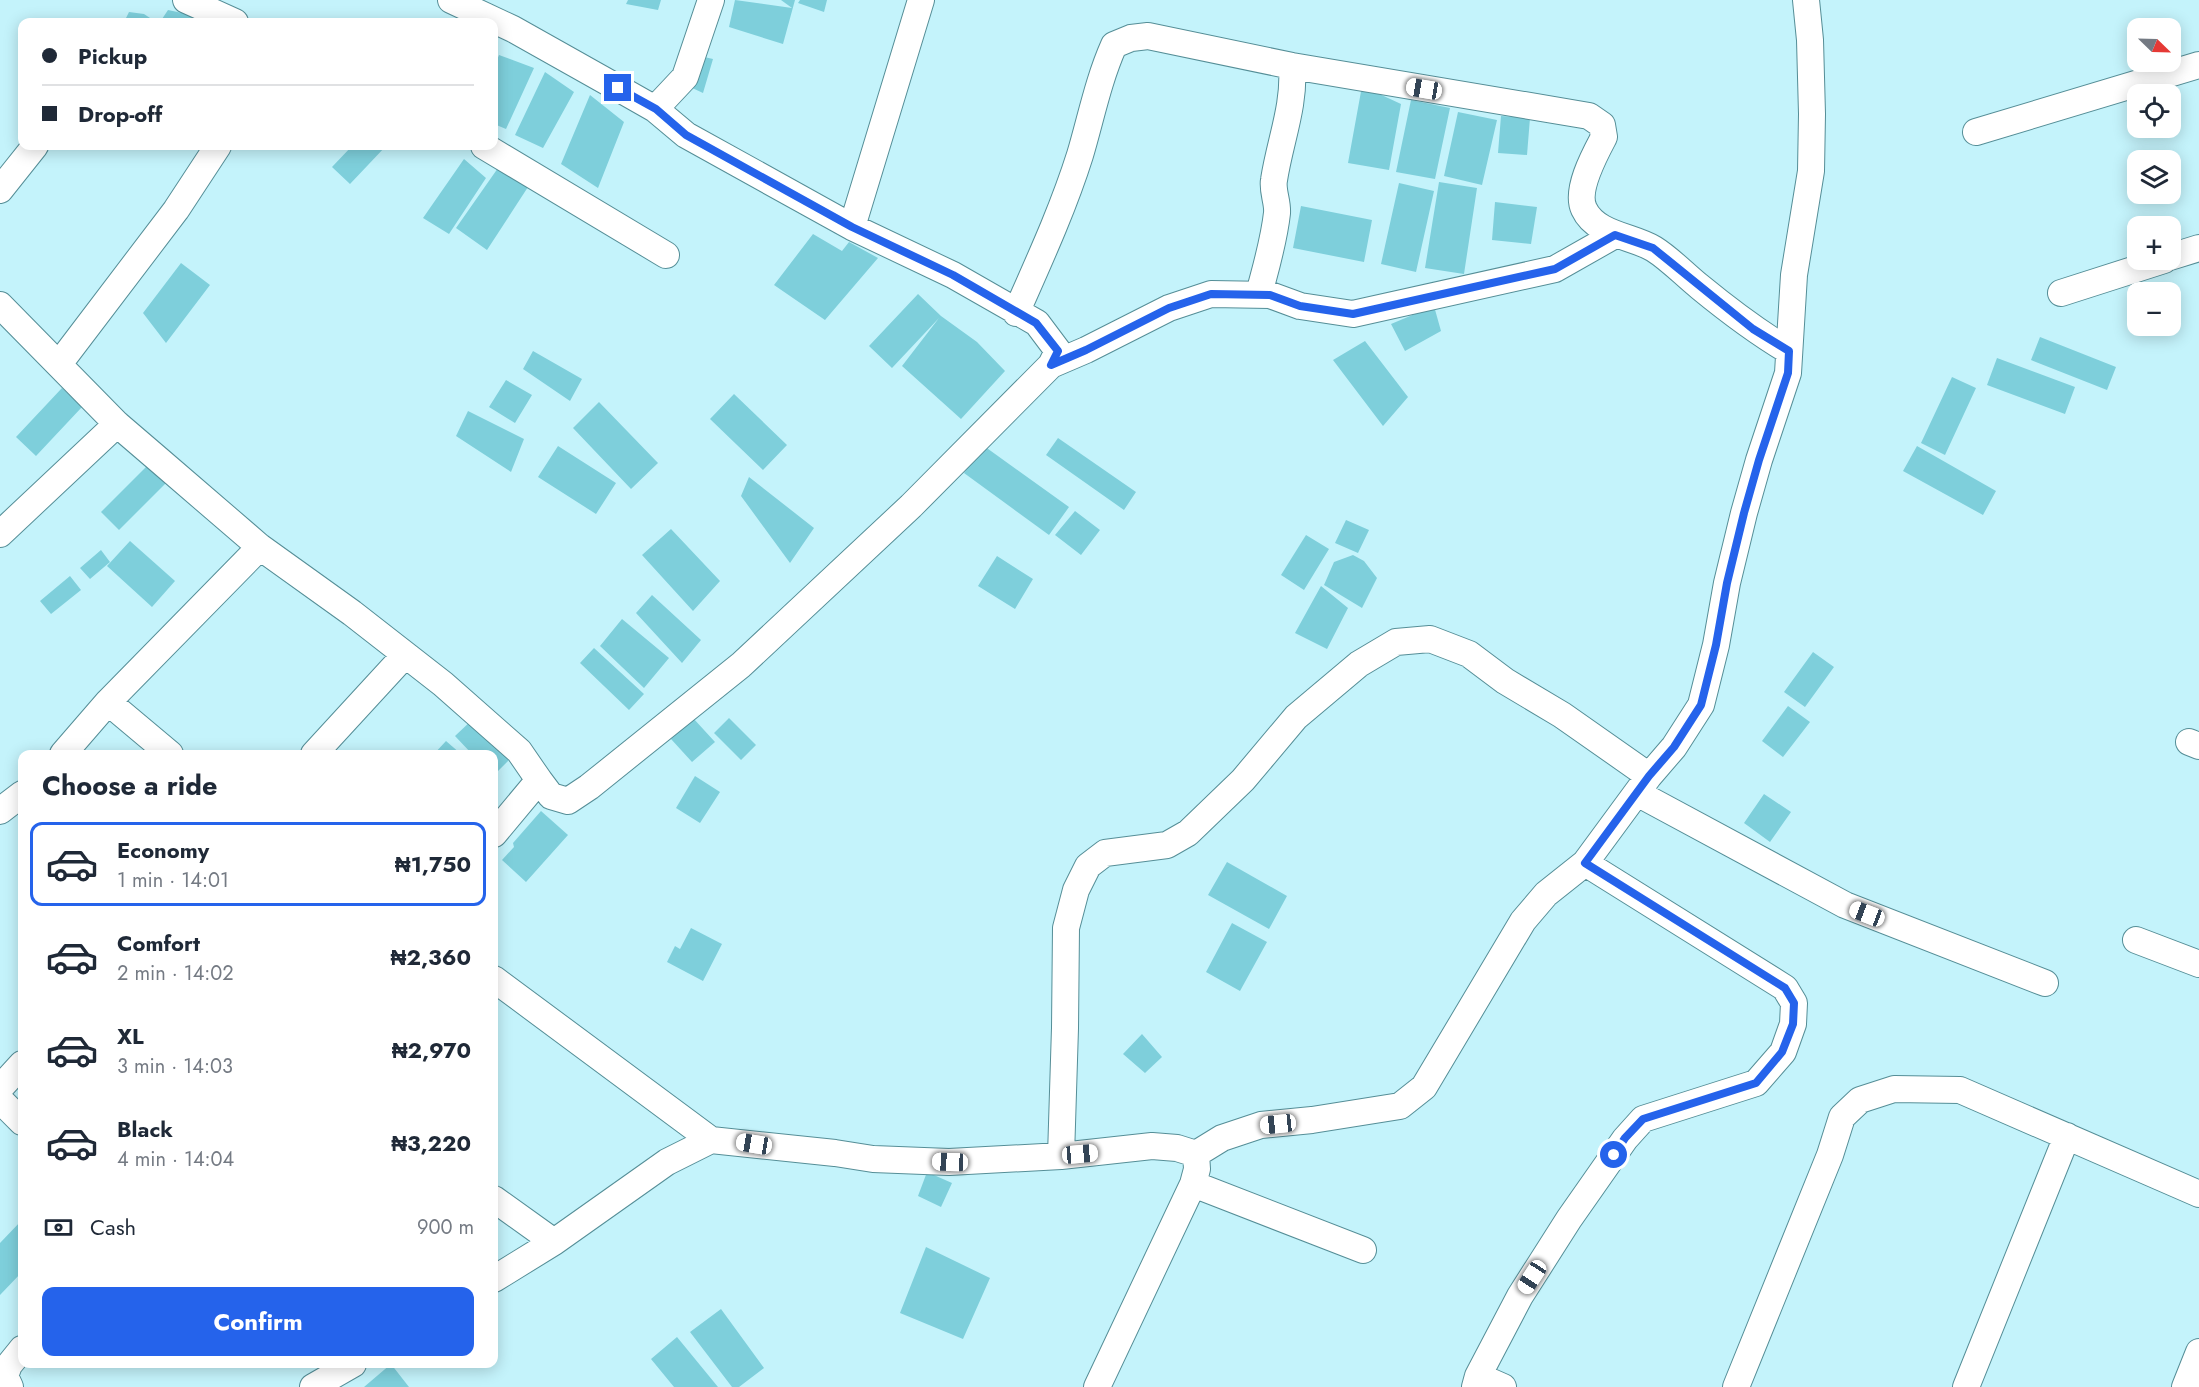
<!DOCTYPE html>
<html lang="en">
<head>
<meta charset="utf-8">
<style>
  body { margin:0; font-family:Jost,sans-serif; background:#f6f6f7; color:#1f2937; height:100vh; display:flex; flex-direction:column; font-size:22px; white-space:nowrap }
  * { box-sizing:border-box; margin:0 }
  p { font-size:20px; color:#747a83 }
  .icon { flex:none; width:33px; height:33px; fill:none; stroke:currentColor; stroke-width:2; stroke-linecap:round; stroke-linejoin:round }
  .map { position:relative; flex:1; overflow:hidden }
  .panel { position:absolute; left:18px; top:750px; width:480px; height:618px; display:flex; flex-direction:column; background:#fff; border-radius:12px; box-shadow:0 3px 15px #0003 }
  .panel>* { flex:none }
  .hud { position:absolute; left:18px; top:18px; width:480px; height:132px; border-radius:12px; box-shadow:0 3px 15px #0003; display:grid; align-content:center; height:132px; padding:0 24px; background:#fff }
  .needle { width:39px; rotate:113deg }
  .tools { position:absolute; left:2127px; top:18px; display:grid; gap:12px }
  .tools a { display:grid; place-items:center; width:54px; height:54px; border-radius:12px; background:#fff; box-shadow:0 3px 15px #0003; font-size:30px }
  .end { position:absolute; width:27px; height:27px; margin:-14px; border:8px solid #2563eb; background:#fff; box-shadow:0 0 0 3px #fff }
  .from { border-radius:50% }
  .car { position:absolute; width:18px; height:36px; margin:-18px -9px; border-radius:8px; box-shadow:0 0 4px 2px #0007; background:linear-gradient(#fff 24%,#345 0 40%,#fff 0 76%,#345 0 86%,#fff 0) }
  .hud b { display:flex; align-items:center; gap:21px; height:57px; font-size:22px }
  .hud b+b { border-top:2px solid #e0e1e3 }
  .hud i { width:15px; height:15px; background:#1f2937 }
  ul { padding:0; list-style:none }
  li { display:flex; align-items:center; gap:18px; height:84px; margin:0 12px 9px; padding:0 12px; border:3px solid transparent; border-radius:12px }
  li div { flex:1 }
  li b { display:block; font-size:22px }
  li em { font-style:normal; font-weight:700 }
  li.active { border-color:#2563eb }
  li>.icon { width:54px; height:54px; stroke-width:1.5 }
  h2 { padding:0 24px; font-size:27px; line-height:72px }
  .pay { display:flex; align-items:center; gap:15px; height:66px; padding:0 24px; font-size:22px }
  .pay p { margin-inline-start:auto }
  .primary-button { display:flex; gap:12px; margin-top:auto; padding:12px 24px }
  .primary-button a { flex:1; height:69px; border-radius:12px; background:#2563eb; color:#fff; font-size:24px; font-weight:700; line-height:69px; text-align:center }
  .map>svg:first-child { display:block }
  .building { fill:#7ecfdb }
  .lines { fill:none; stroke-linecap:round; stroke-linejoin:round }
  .minor-casing { stroke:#558e97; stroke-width:28 }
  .minor { stroke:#fff; stroke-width:26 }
  .route { stroke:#2563eb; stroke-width:8 }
</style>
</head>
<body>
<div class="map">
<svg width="2199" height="1387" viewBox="0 0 2199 1387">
  <rect width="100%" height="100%" fill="#c4f3fb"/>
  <path class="building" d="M628 0H661L658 10 626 4Z
    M735 0 792 8 781 0H795L783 44 729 27Z
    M800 0H827L824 12 798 3Z
    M168 10 201 17 199 22H160Z
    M129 12 144 14 156 22H124Z
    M499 55 534 68 506 129 494 124V67Z
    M700 56 713 59 703 93 688 86Z
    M545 72 574 92 543 148 515 135Z
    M1362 86 1401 104 1389 170 1348 163Z
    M590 95 624 122 598 188 561 164Z
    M1411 100 1450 108 1435 179 1396 172Z
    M1458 112 1497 120 1482 185 1444 176Z
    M1501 116 1530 118 1527 155 1498 153Z
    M352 146H386L350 184 332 167Z
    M464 159 486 178 449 234 423 218Z
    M498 168 528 187 487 250 456 228Z
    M1439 182 1477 188 1464 274 1425 268Z
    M1399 183 1434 191 1416 272 1381 264Z
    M1495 202 1537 207 1531 244 1492 240Z
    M1301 206 1372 220 1364 262 1293 248Z
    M813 234 842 251 849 242 878 258 825 320 774 285Z
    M181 263 210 285 166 343 143 313Z
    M918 294 941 316 977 342 1005 371 961 419 902 366 939 318 892 368 869 346Z
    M1434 306 1441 331 1405 351 1391 324Z
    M2040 337 2116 367 2107 390 2031 360Z
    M1365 341 1408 397 1383 426 1333 360Z
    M533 351 582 379 570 401 523 369Z
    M1997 358 2075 387 2065 414 1987 385Z
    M1952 377 1976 388 1945 455 1921 443Z
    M506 380 532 395 515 423 489 407Z
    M62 388 82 407 36 456 16 437Z
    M734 394 787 445 763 470 710 419Z
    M599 402 658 463 631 489 573 428Z
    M468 411 524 439 511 472 456 436Z
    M1058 438 1136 492 1124 510 1046 455Z
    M558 446 616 483 596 514 538 477Z
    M984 446 1069 507 1049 535 964 473Z
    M1917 446 1996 491 1983 515 1903 471Z
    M148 465 166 483 119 530 101 512Z
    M749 477 814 528 790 563 741 496Z
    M1075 511 1100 530 1081 555 1055 535Z
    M1346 520 1369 530 1358 553 1335 543Z
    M671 529 720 581 693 611 642 555Z
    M1306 535 1329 549 1304 590 1281 575Z
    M130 541 175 581 152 607 107 566Z
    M101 550 110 562 90 579 80 568Z
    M1353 555 1364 561 1377 578 1362 608 1324 585 1334 562Z
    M997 556 1033 579 1015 609 978 586Z
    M70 576 81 590 51 614 40 601Z
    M1321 586 1348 608 1327 649 1295 633Z
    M652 595 701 640 682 663 636 613Z
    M622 619 669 658 644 688 600 646Z
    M594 648 644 694 629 710 580 663Z
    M1813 652 1834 667 1805 707 1784 692Z
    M1788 706 1810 722 1783 757 1762 741Z
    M693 718 715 742 692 762 671 739Z
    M729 718 756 745 741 760 714 733Z
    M473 719 510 759 494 775V754H472L455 736Z
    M446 741 461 754H434Z
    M695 776 720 792 700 823 676 808Z
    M1764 794 1791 812 1770 842 1744 823Z
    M541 811 568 835 526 882 502 860 514 847 513 843Z
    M1227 862 1287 896 1269 929 1208 895Z
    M1232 923 1267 942 1240 991 1206 972Z
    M691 928 722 944 703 981 667 962 675 946 680 949Z
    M1142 1034 1162 1057 1145 1073 1123 1054Z
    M927 1172 952 1183 941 1207 918 1196Z
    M22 1220V1272L0 1295V1243Z
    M926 1247 990 1278 963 1339 900 1313Z
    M721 1309 764 1368 739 1387H732L690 1332Z
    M677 1337 718 1387H674L651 1359Z
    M391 1364 409 1387H364Z"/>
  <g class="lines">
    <defs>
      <path id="minor" d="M186 0 235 22
        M451 0 513 29 618 88 655 109 686 135 852 227 953 275 1037 323 1058 351 1051 365 911 506 741 665 589 787 568 801 551 796 539 780 494 834
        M655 109 685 77 711 0
        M1976 132 2199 65
        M484 146 666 255
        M0 190 35 146
        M852 227 921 0
        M2170 257 2199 248
        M2061 293 2164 260
        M1259 294C1266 267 1274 241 1277 213 1278 202 1272 191 1274 180 1280 141 1295 106 1292 66
        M0 305 117 424 159 460 260 547 352 613 443 684 519 751 539 780
        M1016 313C1039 261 1063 209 1080 155 1091 118 1098 81 1114 45L1131 38 1148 36 1292 66 1589 116 1602 125 1604 137C1595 154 1575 190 1584 209 1596 235 1633 236 1654 249 1670 259 1685 275 1700 287 1728 310 1757 332 1789 351
        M59 364 176 210 218 146
        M1051 365 1086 350 1169 308 1211 294 1270 295 1300 306 1353 314 1555 269 1615 235
        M0 534 117 424
        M108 702 260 547
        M2189 742 2199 746
        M63 754 108 702 170 754
        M314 754 405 655
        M1637 793 1845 905 2045 983
        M0 811 22 794
        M2136 940 2199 964
        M494 979 711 1140
        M0 1088 22 1064
        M0 1100 22 1122
        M1196 1154 1222 1138 1261 1125 1312 1120 1400 1106 1424 1087 1523 921 1546 894 1585 863 1649 776 1674 747 1701 705 1716 645 1727 583 1744 513 1759 460 1788 373 1794 275 1811 171 1812 114 1810 40 1806 0
        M1061 1156 1065 1028 1066 928 1076 890 1088 866 1105 853 1167 845 1188 833 1243 780 1296 717 1359 664 1396 642 1430 639 1469 654 1505 681 1562 715 1649 776
        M1193 1184 1363 1250
        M494 1199 554 1242
        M494 1279 554 1242 667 1162 711 1140 835 1153 873 1159 949 1162 1061 1156 1152 1146 1177 1148 1196 1154 1197 1169 1193 1184 1097 1387
        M1478 1376 1503 1387
        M10 1387 5 1376 9 1365 22 1349
        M313 1387 353 1364
        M1475 1387 1478 1376 1520 1296 1569 1219 1625 1139 1643 1119 1756 1083 1783 1052 1793 1024 1794 1003 1785 988 1585 863
        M1736 1387 1830 1155 1842 1117 1860 1100 1894 1089 1960 1090 2199 1194
        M1966 1387 2067 1136
        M2185 1387 2199 1352"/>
    </defs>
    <use href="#minor" class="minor-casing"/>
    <use href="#minor" class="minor"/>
  </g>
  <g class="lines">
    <path class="route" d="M618 88 656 109 686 135 852 227 953 275 1036 323 1058 351 1051 365 1086 350 1169 308 1211 294 1270 295 1300 306 1353 314 1555 269 1615 235 1653 248 1753 329 1789 351 1788 373 1759 460 1744 513 1727 583 1716 645 1701 705 1674 747 1649 776 1585 863 1785 988 1794 1003 1793 1024 1782 1052 1756 1083 1643 1119 1625 1138 1614 1155"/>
  </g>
</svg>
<div class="tools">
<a><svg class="needle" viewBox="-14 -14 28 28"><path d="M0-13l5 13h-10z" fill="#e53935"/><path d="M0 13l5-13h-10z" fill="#747a83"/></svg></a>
<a><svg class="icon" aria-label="locate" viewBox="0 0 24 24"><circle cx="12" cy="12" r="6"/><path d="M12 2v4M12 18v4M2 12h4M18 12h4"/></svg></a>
<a><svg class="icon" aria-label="layers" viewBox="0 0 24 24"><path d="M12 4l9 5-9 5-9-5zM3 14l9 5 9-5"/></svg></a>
<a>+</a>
<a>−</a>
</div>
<i class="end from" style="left:1614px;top:1155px"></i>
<i class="end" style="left:618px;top:88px"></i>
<i class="car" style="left:1424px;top:89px;rotate:280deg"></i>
<i class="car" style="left:1867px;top:914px;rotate:291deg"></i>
<i class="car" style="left:1278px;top:1124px;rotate:264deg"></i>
<i class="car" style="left:754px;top:1144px;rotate:279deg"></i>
<i class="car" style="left:1080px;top:1154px;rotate:85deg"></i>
<i class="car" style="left:950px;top:1162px;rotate:272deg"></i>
<i class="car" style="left:1532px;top:1277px;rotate:213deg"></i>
<div class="hud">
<b><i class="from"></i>Pickup</b>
<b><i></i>Drop-off</b>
</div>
<section class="panel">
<h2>Choose a ride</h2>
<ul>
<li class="active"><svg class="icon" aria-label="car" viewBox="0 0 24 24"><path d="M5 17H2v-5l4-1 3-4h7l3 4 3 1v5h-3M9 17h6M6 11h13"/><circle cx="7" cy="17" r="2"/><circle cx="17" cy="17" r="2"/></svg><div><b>Economy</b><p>1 min · 14:01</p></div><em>₦1,750</em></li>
<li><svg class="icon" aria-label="car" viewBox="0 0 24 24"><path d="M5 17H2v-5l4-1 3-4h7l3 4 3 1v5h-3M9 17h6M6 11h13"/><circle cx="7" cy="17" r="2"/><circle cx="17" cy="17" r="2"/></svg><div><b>Comfort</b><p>2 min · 14:02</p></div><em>₦2,360</em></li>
<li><svg class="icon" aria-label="car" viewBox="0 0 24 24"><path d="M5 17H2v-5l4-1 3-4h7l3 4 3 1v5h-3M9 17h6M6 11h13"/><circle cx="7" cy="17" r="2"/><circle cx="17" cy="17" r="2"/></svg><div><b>XL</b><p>3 min · 14:03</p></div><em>₦2,970</em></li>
<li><svg class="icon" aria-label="car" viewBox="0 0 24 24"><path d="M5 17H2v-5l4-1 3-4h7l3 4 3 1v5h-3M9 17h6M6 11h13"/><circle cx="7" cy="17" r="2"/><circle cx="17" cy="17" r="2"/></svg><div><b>Black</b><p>4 min · 14:04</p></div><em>₦3,220</em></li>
</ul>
<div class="pay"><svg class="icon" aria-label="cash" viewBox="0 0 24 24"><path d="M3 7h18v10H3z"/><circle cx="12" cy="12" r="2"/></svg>Cash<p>900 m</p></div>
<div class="primary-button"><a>Confirm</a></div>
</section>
</div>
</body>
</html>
